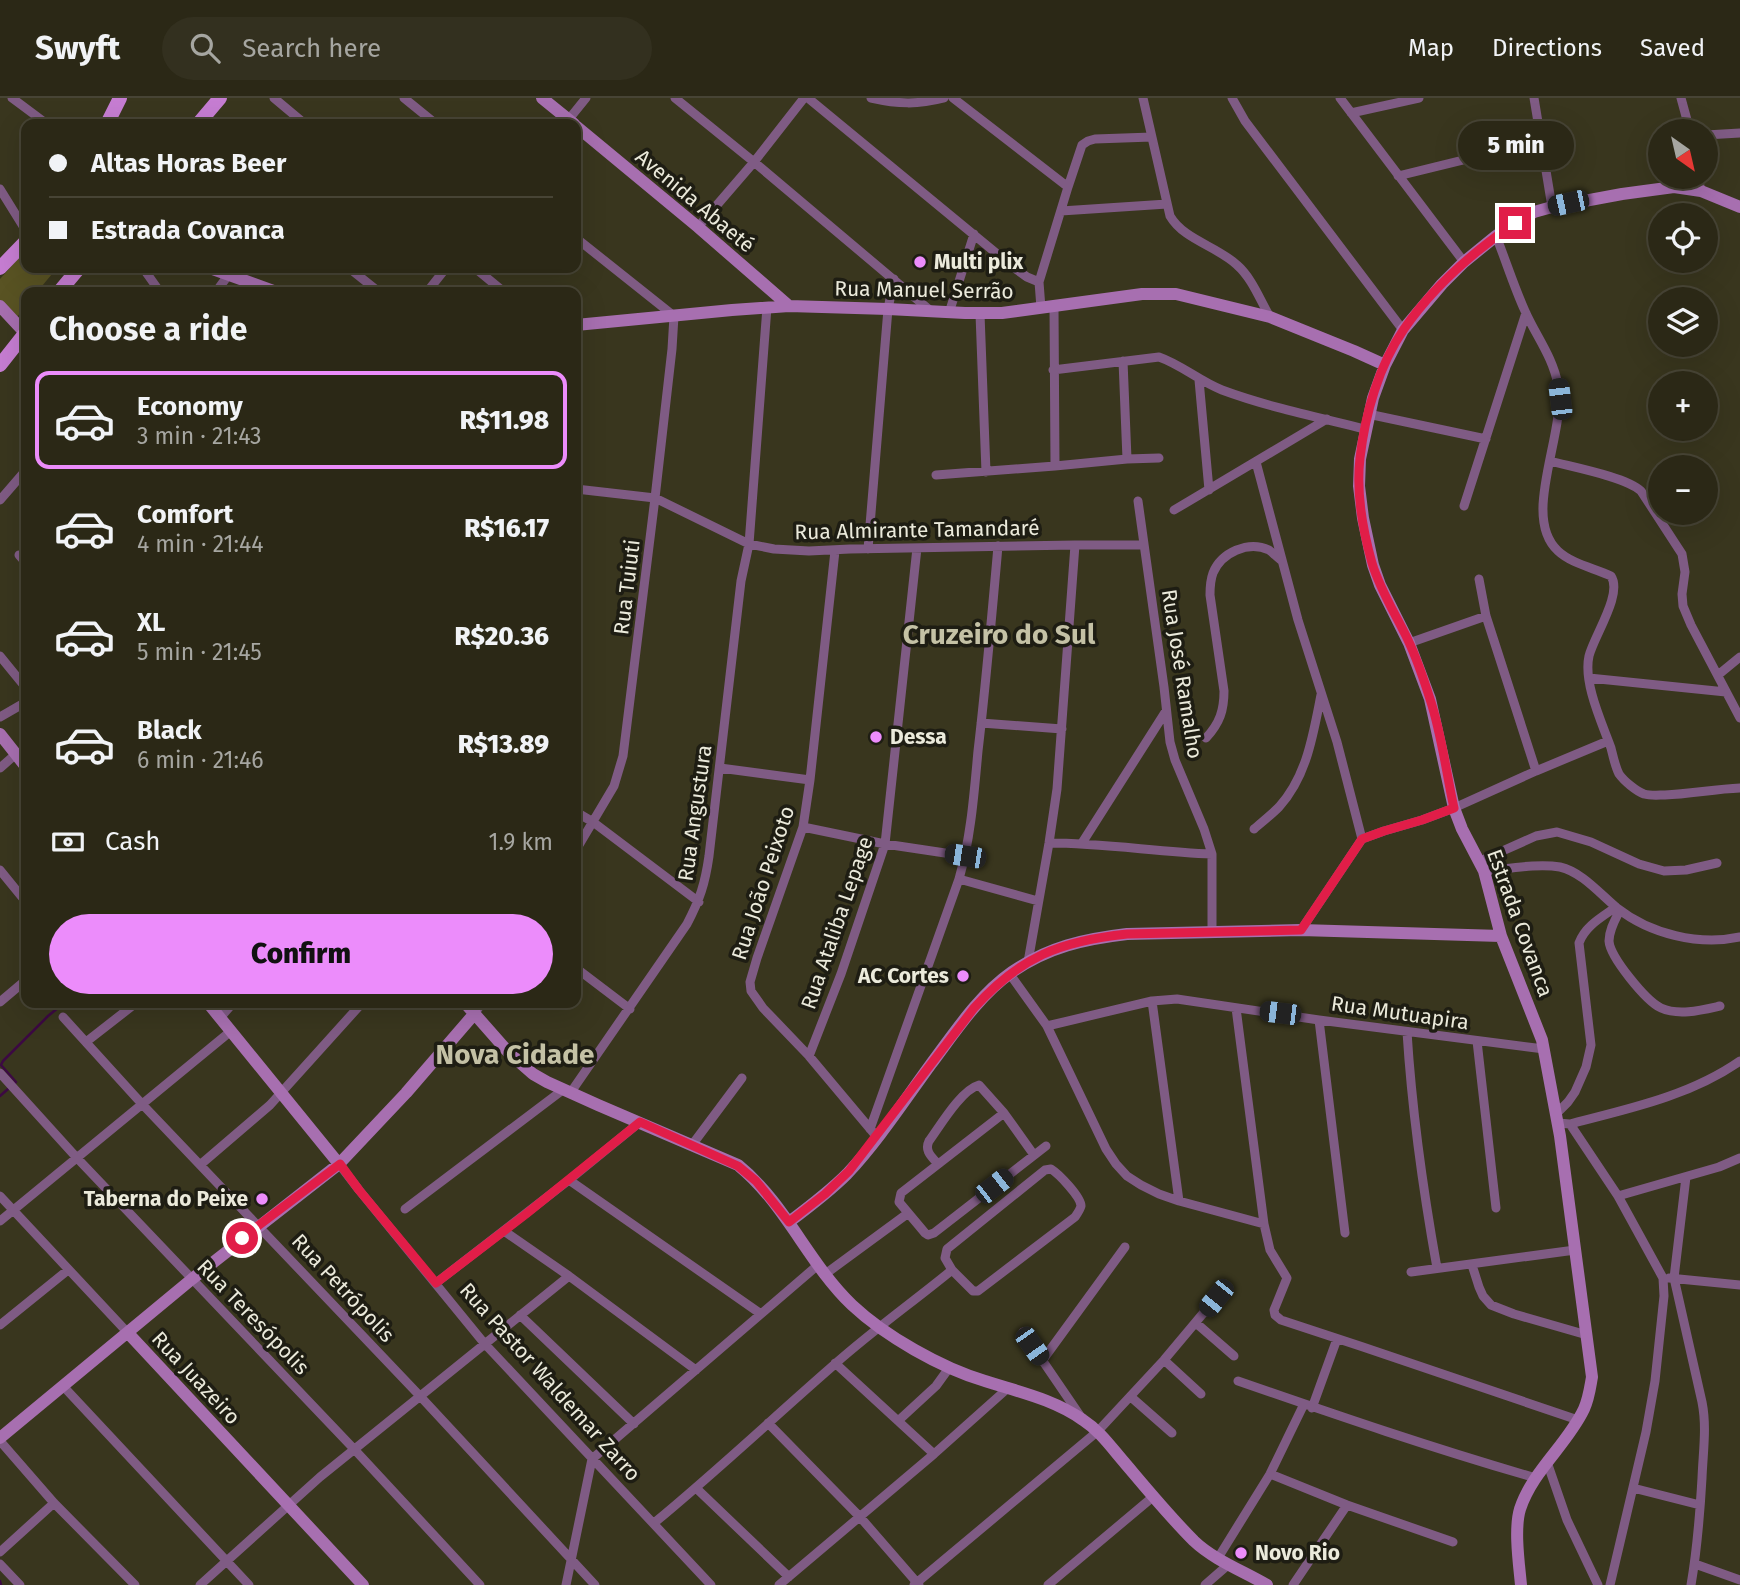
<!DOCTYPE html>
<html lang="en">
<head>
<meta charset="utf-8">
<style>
  body { margin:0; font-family:"Fira Sans",sans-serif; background:#33301f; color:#f1f3f6; height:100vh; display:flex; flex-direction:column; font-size:26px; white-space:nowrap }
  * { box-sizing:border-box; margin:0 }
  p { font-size:23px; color:#a6a6a1 }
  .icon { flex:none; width:38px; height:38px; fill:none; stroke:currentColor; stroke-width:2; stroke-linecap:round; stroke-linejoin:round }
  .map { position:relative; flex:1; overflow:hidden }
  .details { position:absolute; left:21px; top:189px; width:560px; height:721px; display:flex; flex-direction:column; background:#2b2816; border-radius:14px; box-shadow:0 7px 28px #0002,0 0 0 2px #474435 }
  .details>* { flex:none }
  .banner { position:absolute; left:21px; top:21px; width:560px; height:154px; border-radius:14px; box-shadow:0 7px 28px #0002,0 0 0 2px #474435; display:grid; align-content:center; height:154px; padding:0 28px; background:#2b2816 }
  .needle { width:46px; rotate:146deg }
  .fabs { position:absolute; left:1648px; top:21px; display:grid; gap:14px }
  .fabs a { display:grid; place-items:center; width:70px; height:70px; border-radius:50%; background:#2b2816; box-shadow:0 7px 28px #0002,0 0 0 2px #474435; font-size:35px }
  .end { position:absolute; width:32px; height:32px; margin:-16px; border:9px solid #e11d48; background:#fff; box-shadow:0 0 0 4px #fff }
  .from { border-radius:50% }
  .bubble { position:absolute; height:49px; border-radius:24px; background:#2b2816; box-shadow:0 7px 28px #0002,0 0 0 2px #474435; font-size:23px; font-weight:800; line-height:49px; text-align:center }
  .car { position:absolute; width:21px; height:42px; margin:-21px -10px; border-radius:9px; box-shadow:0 0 5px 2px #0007; background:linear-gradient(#222 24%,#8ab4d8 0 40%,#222 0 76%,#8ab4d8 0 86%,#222 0) }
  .banner b { display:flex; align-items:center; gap:24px; height:66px; font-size:26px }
  .banner b+b { border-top:2px solid #474435 }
  .banner i { width:18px; height:18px; background:#f1f3f6 }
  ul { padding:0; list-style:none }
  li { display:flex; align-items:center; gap:21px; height:98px; margin:0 14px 10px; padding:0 14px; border:4px solid transparent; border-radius:14px }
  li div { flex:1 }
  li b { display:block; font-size:26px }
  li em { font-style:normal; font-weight:800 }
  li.selected { border-color:#ec8cfb }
  li>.icon { width:63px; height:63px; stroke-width:1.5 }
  h2 { padding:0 28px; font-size:32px; line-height:84px }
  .pay { display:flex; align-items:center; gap:18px; height:77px; padding:0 28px; font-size:26px }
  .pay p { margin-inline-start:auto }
  .button { display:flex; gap:14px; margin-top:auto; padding:14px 28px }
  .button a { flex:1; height:80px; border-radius:42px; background:#ec8cfb; color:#111; font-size:28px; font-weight:800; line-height:80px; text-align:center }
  header { display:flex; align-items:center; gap:42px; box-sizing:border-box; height:98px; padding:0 35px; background:#2b2816; border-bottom:2px solid #474435 }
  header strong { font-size:33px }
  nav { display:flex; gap:38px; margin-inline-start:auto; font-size:24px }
  .search { width:490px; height:63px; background:#33301f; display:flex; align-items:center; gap:18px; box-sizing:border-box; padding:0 24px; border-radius:38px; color:#a6a6a1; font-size:26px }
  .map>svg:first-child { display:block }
  .green { fill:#595323 }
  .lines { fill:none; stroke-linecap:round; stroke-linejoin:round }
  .stream { stroke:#3c0943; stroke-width:2.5 }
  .street { stroke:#7f5b84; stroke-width:9 }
  .secondary { stroke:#a76fb0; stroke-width:12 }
  .primary { stroke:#c67dd2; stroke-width:14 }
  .route { stroke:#e11d48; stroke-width:9 }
  .poi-dot { fill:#ec8cfb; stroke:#1e1d13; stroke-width:2.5 }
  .labels { text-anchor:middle; stroke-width:7; stroke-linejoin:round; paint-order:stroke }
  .street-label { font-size:21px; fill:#ebeadb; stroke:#1e1d13 }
  .poi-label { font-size:21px; font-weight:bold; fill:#ebeadb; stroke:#1e1d13; text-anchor:start }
  .district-label { font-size:28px; font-weight:bold; fill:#c4c1a5; stroke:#1e1d13 }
</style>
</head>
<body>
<header>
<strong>Swyft</strong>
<div class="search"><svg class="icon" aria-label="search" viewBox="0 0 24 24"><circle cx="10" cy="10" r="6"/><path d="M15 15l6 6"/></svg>Search here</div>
<nav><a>Map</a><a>Directions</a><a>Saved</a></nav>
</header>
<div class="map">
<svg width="1740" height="1487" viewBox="0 0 1740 1487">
  <rect width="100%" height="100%" fill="#39361e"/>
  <path class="green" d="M26 152V170H57L37 194H26V208L17 219 0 203V181Z"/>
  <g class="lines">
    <path class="stream" d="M0 998 16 984 1 967 3 963 48 918 64 905
      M0 1483 1 1487"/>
    <path class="street" d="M12 0 47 26
      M274 0 305 26
      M404 0 436 26
      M675 0 754 64 932 214
      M808 0 1013 169 1027 179 1039 184
      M871 0C898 6 917 7 944 0
      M953 0 1068 89
      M1143 0 1170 118C1184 142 1217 148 1237 167 1252 180 1260 202 1270 219
      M1232 0 1245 23 1403 232
      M1340 0 1464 164
      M1534 0 1552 109
      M1681 0 1690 33
      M1351 15 1419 0
      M565 26 586 0
      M1706 37 1740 35
      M1398 78 1541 43
      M1698 79 1701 93
      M0 91 26 133
      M1061 113 1167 106
      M698 129 754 64 804 0
      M1496 138C1506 163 1514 189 1525 213 1536 238 1553 259 1558 287 1567 335 1520 418 1558 453 1572 466 1594 470 1611 478 1623 496 1594 538 1589 558 1583 585 1602 625 1611 650 1613 658 1615 668 1619 676 1624 683 1636 693 1644 696 1651 698 1659 697 1665 697 1690 696 1715 691 1740 690
      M576 140 674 218 672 251 655 400 623 658 614 688 576 752
      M143 170 160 194
      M349 170 379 194
      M475 170 504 194
      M216 194 229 176
      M427 194 446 170
      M1054 208 1055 368
      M1041 210 1039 184 1068 89 1082 47 1088 43 1095 41 1152 39
      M949 215 974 136
      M980 216 986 374
      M576 242 577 227
      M1123 263 1127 361
      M1053 272 1159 259C1182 267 1199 283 1222 292 1268 309 1317 319 1365 331
      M1199 282 1209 392
      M1368 316 1486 341
      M1550 363C1572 369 1626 379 1641 393L1682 456 1685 474 1682 496 1683 508 1691 527 1740 620
      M1256 364 1298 522 1337 644 1362 741
      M936 377 1055 368 1127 361 1159 360
      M576 391 655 400 749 446 774 451 809 453 850 451 1075 447H1144
      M0 402 26 372
      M1138 403 1164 589 1170 644 1175 662 1204 731 1212 756V834
      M1464 408 1526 215
      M1174 412 1327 321
      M868 451 888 211 894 181
      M835 453 810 682 803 729 757 860 750 884 751 893 763 910 809 958 877 1039
      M19 457 26 465
      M1479 481 1486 518 1536 673
      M1409 545 1486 518
      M0 558 26 590
      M1718 577 1740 559
      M1589 580 1726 594
      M0 619 26 604
      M981 625 1062 631
      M1206 640C1220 625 1224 612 1224 593L1210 497C1210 490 1210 483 1213 475 1221 455 1248 442 1269 452 1273 455 1278 460 1282 463
      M0 670 16 656
      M720 670 810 682
      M576 714 593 724 699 804
      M803 729 885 746 965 758
      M1254 731C1262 724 1271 717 1279 709 1307 678 1313 637 1321 597
      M1049 745C1104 745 1157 754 1212 756
      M1082 745 1166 613
      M1480 763 1536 738 1557 734 1591 744 1639 766 1664 773 1686 772 1717 765
      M0 772 26 804
      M1484 773C1507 771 1538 765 1560 769 1582 774 1600 796 1617 810 1650 836 1699 848 1740 839
      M959 781 1038 803
      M1620 812C1615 822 1609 832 1609 843 1610 859 1646 903 1661 910 1679 918 1702 912 1720 908
      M1301 832 1362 741 1384 733 1422 722 1454 710 1536 673 1608 643
      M1028 864 1049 745 1057 691 1075 447
      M576 870 630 911
      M1009 875 1047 928 1106 1051 1116 1066 1127 1078 1141 1087 1159 1096 1179 1103 1264 1126
      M1152 903 1179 1103
      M0 904 26 882
      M1236 910 1264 1126 1270 1152 1287 1180 1274 1212 1275 1217 1281 1222 1363 1249 1578 1322
      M475 915 482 905
      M63 919 142 1006 419 1297 595 1487
      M220 920 233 905
      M1319 922 1345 1135
      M1047 928 1152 903 1177 901 1319 922 1544 951
      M1407 934C1412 1013 1423 1092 1437 1170
      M1477 943 1496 1110
      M86 944 136 905
      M809 958 841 876 885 746 917 450
      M0 975 77 1060 354 1351 480 1487
      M571 994 687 826C700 801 705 786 709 758L741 483 749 446 767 209
      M1004 1015 901 1095 899 1104 925 1135 928 1137 934 1135 1046 1048
      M1556 1016 1568 1004 1575 994 1586 969 1591 947 1579 845C1585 828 1602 819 1616 809
      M1558 1025 1570 1026 1618 1098 1663 1180 1664 1198 1655 1283 1646 1334 1610 1487
      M1570 1026C1628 1011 1690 998 1740 963
      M870 1031 959 781C971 739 974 696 978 653 986 585 992 516 998 448
      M692 1047 742 980
      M339 1066 359 1092 484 1245 711 1487
      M938 1066C932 1059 924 1053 929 1043 940 1028 961 992 979 987L1004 1015 1034 1057
      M200 1067 270 1007 362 905
      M1051 1071C1059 1076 1081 1099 1081 1108 1080 1112 1077 1116 1075 1119L978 1193H973L952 1172 945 1160 947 1151 1045 1072Z
      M1686 1079 1674 1180 1702 1304C1707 1329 1703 1354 1702 1380 1700 1415 1697 1452 1691 1487
      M569 1082 761 1216
      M0 1098 128 1235
      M1618 1098 1719 1069 1740 1060
      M405 1111 564 991
      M0 1123 231 933
      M504 1133 569 1178 696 1272
      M1472 1167 1479 1189 1483 1198 1491 1207 1514 1216 1587 1237
      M1411 1174 1575 1152
      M824 1177 907 1116
      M1669 1180 1740 1187
      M436 1185 569 1082 640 1024
      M520 1217 634 1326
      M1196 1225 1234 1258
      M0 1227 68 1172
      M1023 1234 1081 1319
      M1164 1262 1201 1296
      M1042 1263 1125 1149
      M835 1265 934 1356
      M1238 1283C1336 1317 1435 1351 1536 1380
      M63 1288 249 1487
      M1131 1299 1172 1335
      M1312 1310 1337 1241
      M898 1323 936 1288 949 1270
      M768 1325 860 1419 919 1487
      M0 1343 54 1405 135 1487
      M1547 1364 1567 1422 1598 1487
      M1270 1376 1347 1407 1453 1444
      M696 1390 789 1479
      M1633 1390 1700 1407
      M654 1425C716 1374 774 1319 835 1266 872 1233 913 1204 952 1172
      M0 1454 54 1405
      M1218 1460 1270 1376 1304 1306
      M0 1466 20 1487
      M1695 1466 1740 1482
      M200 1487 320 1379 569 1178
      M566 1487 592 1361 818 1167
      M779 1487 934 1356 1008 1290
      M914 1487 1098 1333 1164 1262 1216 1200
      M1048 1487 1154 1398
      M1205 1487 1229 1466
      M1293 1487 1347 1407"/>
    <path class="secondary" d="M542 0 574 26
      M576 28 698 129 789 208
      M210 170 276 194
      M0 208 26 236
      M576 227 732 212 789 208 888 211 965 215H1002L1142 196H1176L1270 219 1354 253 1385 267
      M0 636 26 669
      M208 905 339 1066
      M465 905 509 955 533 976 547 984 598 1007 738 1067C786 1106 808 1165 852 1207 885 1238 941 1270 985 1283 1019 1294 1053 1301 1083 1322 1100 1333 1111 1349 1124 1364 1146 1390 1169 1418 1194 1443 1214 1462 1243 1473 1267 1487
      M789 1124C809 1109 829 1094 847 1076 878 1043 904 1003 931 966 955 934 979 897 1012 874 1048 849 1084 841 1127 836L1301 832 1501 838
      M128 1235 363 1487
      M0 1340 192 1181 339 1066 406 995 475 915
      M1521 1487C1519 1466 1514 1431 1520 1411 1533 1372 1567 1347 1584 1311 1589 1300 1590 1290 1592 1279L1560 1038 1542 942 1501 838 1484 773 1462 731 1454 710 1430 601 1409 545 1380 487 1373 467 1363 420 1359 388 1360 361 1373 300 1385 267 1403 232 1442 186 1464 164 1496 138 1515 125 1534 114 1552 109 1622 96 1674 89 1701 93 1740 109"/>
    <path class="primary" d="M107 26 120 0
      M198 26 220 0
      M0 170 26 143
      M59 194 79 170
      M0 267 26 234"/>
  </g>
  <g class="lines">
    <path class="route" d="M242 1140 340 1066 359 1092 436 1185 526 1116 640 1024 738 1068 756 1083 789 1124 825 1096 849 1073 974 910C1020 859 1060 843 1127 836L1301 832 1362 741 1384 733 1422 722 1454 710C1446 674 1442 637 1430 601 1424 582 1417 561 1408 542 1396 517 1380 492 1372 465 1363 433 1356 394 1360 360 1365 316 1379 267 1404 231 1433 189 1473 154 1515 125"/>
  </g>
  <g class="poi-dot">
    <circle cx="920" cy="164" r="7"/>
    <circle cx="876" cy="639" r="7"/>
    <circle cx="963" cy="878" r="7"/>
    <circle cx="262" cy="1101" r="7"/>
    <circle cx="1241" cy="1455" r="7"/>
  </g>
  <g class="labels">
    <g class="street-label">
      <text transform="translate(695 103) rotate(40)" y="7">Avenida Abaeté</text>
      <text transform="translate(924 192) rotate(1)" y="7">Rua Manuel Serrão</text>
      <text transform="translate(917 432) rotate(-1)" y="7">Rua Almirante Tamandaré</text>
      <text transform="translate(627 489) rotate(-83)" y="7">Rua Tuiuti</text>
      <text transform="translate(1182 576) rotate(81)" y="7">Rua José Ramalho</text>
      <text transform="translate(695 715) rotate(-82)" y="7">Rua Angustura</text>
      <text transform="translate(763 785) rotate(-72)" y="7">Rua João Peixoto</text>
      <text transform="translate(837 825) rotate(-71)" y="7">Rua Ataliba Lepage</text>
      <text transform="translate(1520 825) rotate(70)" y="7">Estrada Covanca</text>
      <text transform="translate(1400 915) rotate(8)" y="7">Rua Mutuapira</text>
      <text transform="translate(343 1190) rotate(47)" y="7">Rua Petrópolis</text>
      <text transform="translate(253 1219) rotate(46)" y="7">Rua Teresópolis</text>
      <text transform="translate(196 1280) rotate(47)" y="7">Rua Juazeiro</text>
      <text transform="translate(550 1284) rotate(48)" y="7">Rua Pastor Waldemar Zarro</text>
    </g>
    <g class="poi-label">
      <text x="934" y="171">Multi plix</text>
      <text x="890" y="646">Dessa</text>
      <text x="949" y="885" text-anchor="end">AC Cortes</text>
      <text x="248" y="1108" text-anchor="end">Taberna do Peixe</text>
      <text x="1255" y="1462">Novo Rio</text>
    </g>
    <g class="district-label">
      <text x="999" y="546">Cruzeiro do Sul</text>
      <text x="515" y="966">Nova Cidade</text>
    </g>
  </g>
</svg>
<div class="fabs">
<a><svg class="needle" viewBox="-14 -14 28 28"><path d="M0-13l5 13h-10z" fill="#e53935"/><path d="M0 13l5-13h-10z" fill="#a6a6a1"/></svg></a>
<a><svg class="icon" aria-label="locate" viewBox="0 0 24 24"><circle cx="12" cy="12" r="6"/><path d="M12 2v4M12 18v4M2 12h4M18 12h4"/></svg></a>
<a><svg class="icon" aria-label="layers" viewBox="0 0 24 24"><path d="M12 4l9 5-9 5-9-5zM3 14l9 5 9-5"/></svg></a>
<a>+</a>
<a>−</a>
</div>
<i class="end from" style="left:242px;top:1140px"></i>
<i class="end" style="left:1515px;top:125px"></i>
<div class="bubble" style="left:1458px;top:23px;width:116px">5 min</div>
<i class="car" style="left:1568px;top:105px;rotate:258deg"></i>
<i class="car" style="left:1560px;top:301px;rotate:353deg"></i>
<i class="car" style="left:965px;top:758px;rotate:279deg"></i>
<i class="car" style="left:1280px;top:915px;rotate:277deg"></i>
<i class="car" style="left:994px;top:1088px;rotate:52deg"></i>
<i class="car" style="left:1216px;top:1200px;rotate:219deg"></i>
<i class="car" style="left:1032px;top:1248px;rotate:145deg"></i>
<div class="banner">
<b><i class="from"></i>Altas Horas Beer</b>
<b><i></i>Estrada Covanca</b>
</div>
<section class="details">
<h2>Choose a ride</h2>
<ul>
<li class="selected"><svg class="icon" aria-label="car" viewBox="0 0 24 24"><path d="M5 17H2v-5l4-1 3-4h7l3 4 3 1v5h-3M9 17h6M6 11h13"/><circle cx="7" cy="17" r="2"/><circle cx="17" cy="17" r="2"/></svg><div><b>Economy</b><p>3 min · 21:43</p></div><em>R$11.98</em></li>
<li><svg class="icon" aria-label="car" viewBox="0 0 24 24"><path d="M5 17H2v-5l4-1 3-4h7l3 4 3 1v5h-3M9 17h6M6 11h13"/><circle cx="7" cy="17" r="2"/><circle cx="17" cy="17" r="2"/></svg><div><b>Comfort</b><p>4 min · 21:44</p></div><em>R$16.17</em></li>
<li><svg class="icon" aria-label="car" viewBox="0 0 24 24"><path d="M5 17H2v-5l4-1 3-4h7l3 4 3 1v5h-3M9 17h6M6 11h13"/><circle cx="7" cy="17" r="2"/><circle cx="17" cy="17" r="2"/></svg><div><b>XL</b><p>5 min · 21:45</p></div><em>R$20.36</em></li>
<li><svg class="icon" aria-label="car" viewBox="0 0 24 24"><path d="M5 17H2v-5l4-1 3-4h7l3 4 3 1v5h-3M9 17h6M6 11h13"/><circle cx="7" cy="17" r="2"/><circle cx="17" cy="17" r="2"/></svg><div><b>Black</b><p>6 min · 21:46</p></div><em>R$13.89</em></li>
</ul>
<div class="pay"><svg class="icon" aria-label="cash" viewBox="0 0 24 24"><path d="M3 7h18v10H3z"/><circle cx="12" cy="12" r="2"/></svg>Cash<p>1.9 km</p></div>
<div class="button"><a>Confirm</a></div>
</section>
</div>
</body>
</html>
